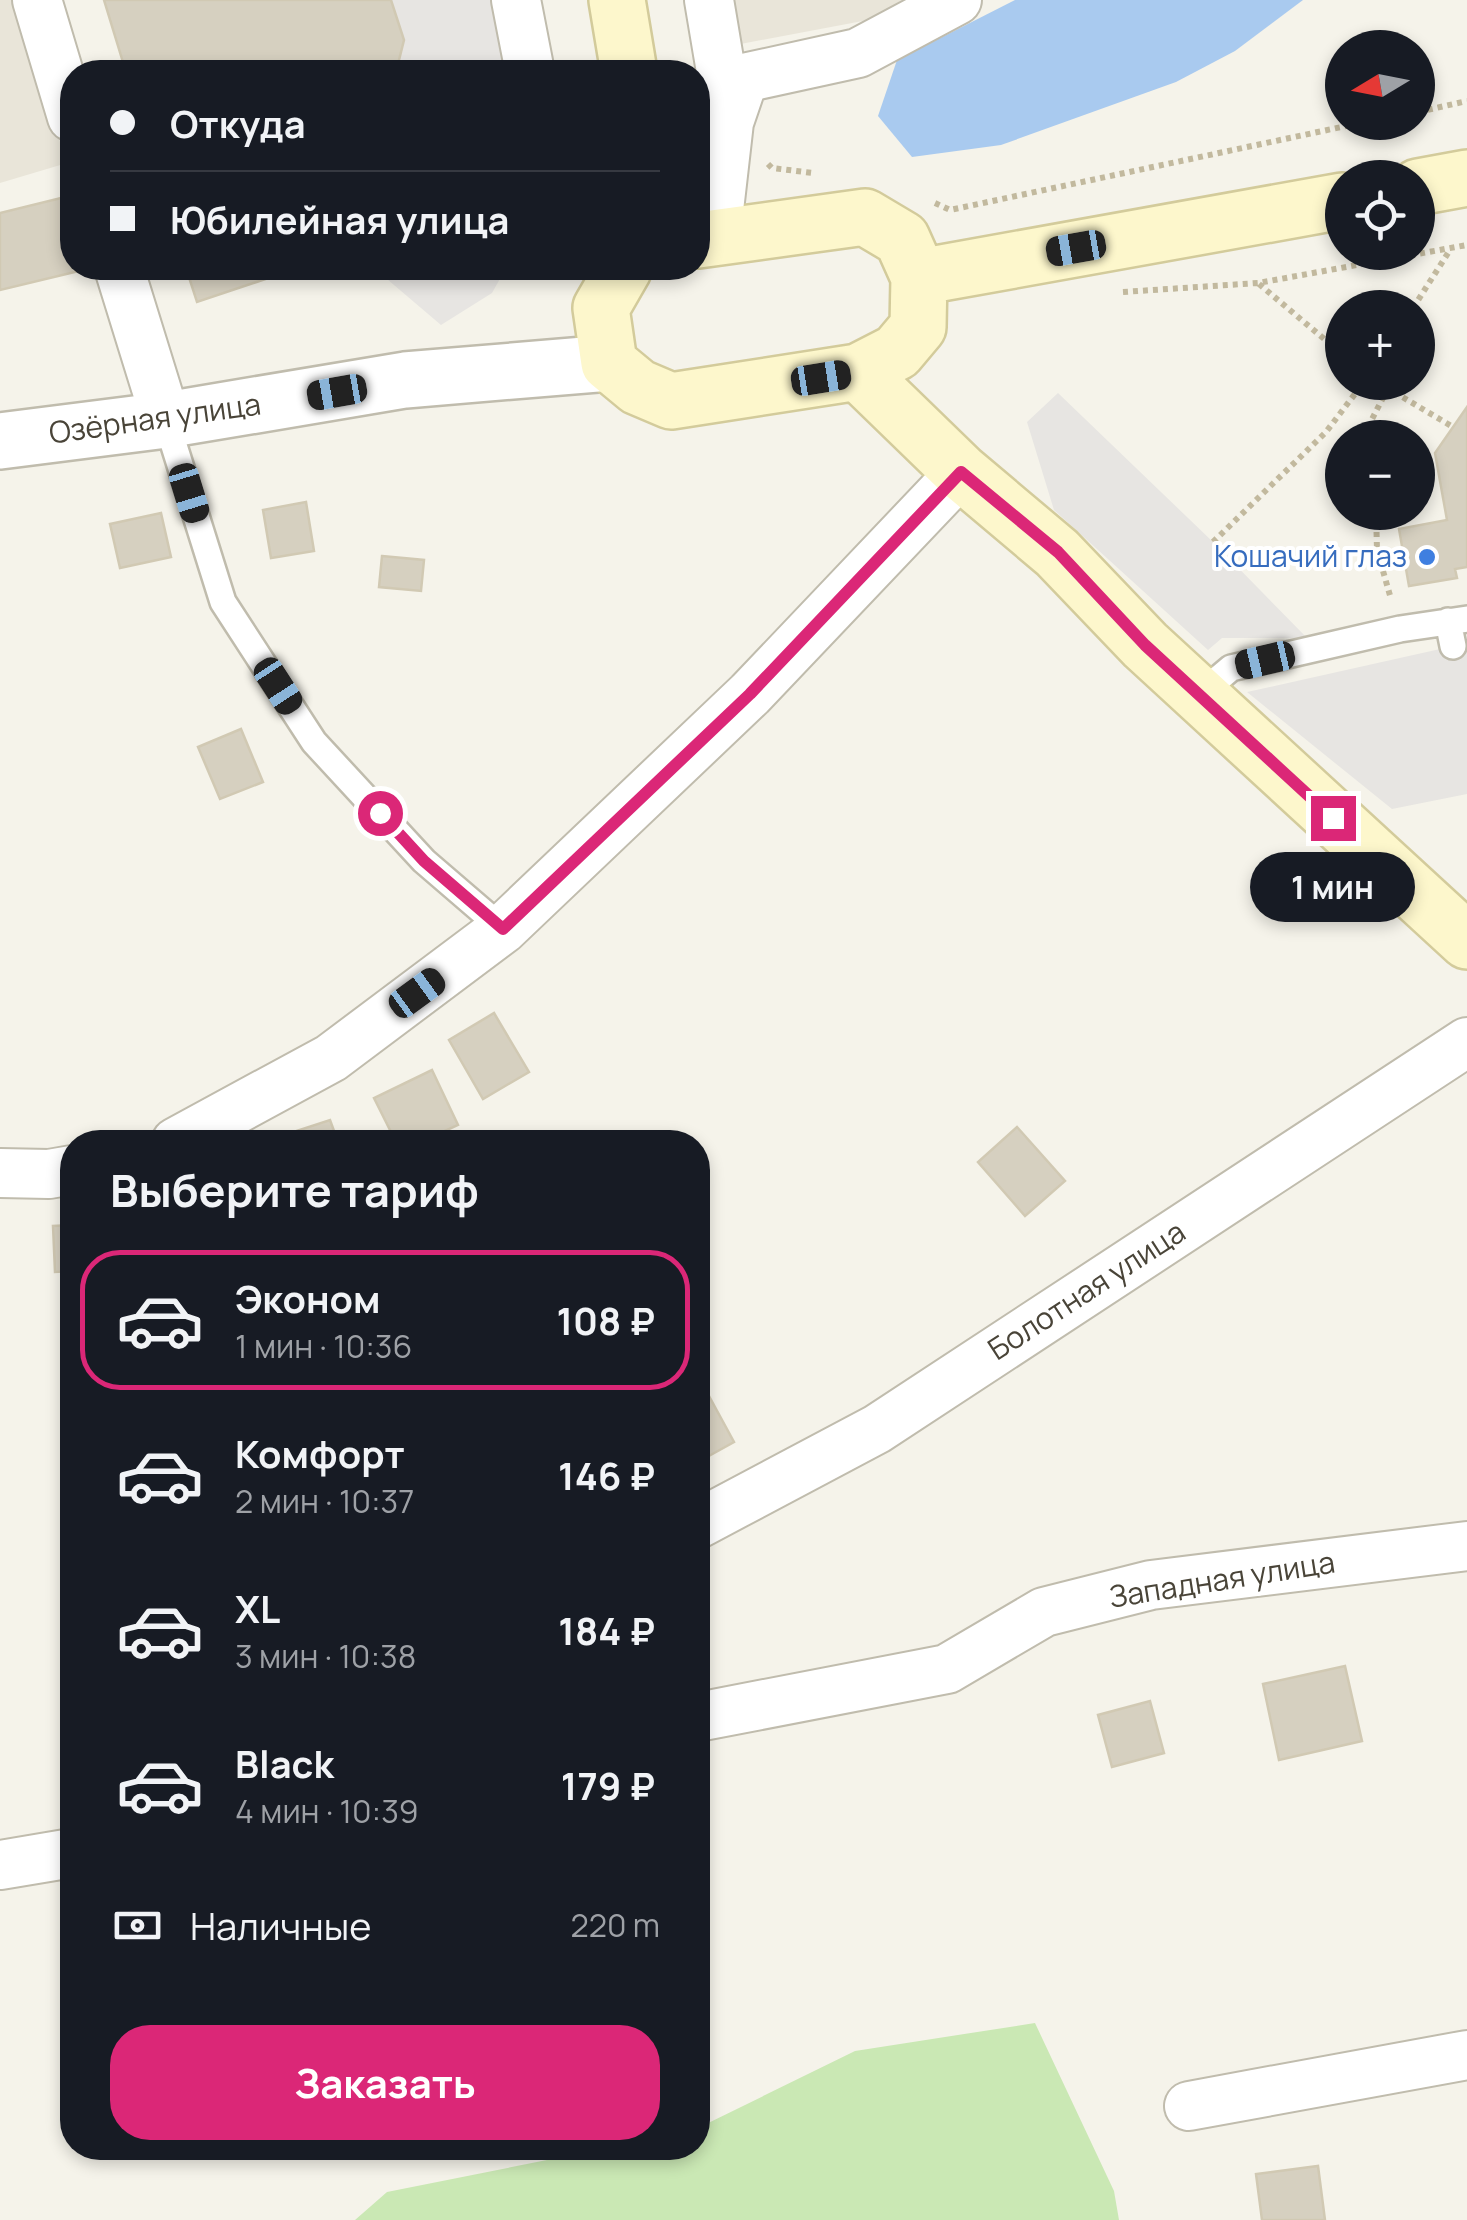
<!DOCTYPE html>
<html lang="ru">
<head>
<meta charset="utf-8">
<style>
  body { margin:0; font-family:Manrope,sans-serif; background:#20242c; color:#f1f3f6; height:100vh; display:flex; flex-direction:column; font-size:38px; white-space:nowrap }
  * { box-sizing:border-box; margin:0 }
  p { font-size:32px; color:#9ea1a6 }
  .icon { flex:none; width:55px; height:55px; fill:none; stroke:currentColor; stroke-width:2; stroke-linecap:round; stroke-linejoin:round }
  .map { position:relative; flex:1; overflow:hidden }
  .side { position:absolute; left:60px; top:1130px; width:650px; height:1030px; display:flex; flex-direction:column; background:#171b24; border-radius:40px; box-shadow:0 5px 15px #0003 }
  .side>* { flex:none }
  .top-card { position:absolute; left:60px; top:60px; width:650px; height:220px; border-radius:40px; box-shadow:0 5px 15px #0003; display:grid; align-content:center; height:220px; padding:0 50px; background:#171b24 }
  .needle { width:65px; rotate:260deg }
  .controls { position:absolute; left:1325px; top:30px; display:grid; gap:20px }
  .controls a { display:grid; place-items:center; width:110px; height:110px; border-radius:50%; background:#171b24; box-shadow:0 5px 15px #0003; font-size:50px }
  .end { position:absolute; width:45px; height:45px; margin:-22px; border:12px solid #db2777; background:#fff; box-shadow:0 0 0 5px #fff }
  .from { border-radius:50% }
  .bubble { position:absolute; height:70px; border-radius:35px; background:#171b24; box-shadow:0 5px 15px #0003; font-size:32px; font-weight:700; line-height:70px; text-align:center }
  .car { position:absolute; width:30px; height:60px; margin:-30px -15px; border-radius:12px; box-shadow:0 0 8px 2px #0007; background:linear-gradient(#222 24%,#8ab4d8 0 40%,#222 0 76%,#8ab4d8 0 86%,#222 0) }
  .top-card b { display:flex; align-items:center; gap:35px; height:95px; font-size:38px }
  .top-card b+b { border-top:2px solid #363941 }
  .top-card i { width:25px; height:25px; background:#f1f3f6 }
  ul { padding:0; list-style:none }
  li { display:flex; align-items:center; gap:30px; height:140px; margin:0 20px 15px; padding:0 30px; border:5px solid transparent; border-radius:40px }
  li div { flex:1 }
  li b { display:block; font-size:38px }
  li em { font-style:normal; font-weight:700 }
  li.selected { border-color:#db2777 }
  li>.icon { width:90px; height:90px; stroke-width:1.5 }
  h2 { padding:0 50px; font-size:45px; line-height:120px }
  .pay { display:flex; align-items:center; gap:25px; height:110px; padding:0 50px; font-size:38px }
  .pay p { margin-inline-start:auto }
  .cta { display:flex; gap:20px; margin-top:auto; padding:20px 50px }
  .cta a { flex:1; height:115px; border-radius:40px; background:#db2777; color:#fff; font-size:40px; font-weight:700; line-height:115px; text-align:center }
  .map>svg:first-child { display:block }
  .residential { fill:#e9e5d9 }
  .green { fill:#cae8b4 }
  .parking { fill:#e7e5e2 }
  .water { fill:#a9caef }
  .building { fill:#d6d0c0; stroke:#d1c9b3; stroke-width:2.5 }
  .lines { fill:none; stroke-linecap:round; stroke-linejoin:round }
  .service-casing { stroke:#c0bcad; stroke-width:30 }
  .minor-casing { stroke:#c0bcad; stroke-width:52 }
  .tertiary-casing { stroke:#c0bcad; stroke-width:60 }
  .secondary-casing { stroke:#d3cb9b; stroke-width:60 }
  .path { stroke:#c2b99e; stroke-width:6; stroke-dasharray:5 5; stroke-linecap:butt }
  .service { stroke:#fff; stroke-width:25 }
  .minor { stroke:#fff; stroke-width:48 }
  .tertiary { stroke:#fff; stroke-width:55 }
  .secondary { stroke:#fdf7cc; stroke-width:55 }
  .route { stroke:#db2777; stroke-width:12 }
  .shop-dot { fill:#3f7fe0; stroke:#fff; stroke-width:4 }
  .labels { text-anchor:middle; stroke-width:8; stroke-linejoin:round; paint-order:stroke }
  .street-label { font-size:30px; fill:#494438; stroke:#fff }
  .shop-label { font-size:30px; fill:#366cbe; stroke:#fff; text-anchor:end }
</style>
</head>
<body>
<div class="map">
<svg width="1467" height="2220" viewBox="0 0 1467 2220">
  <rect width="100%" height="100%" fill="#f5f3ea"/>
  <path class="residential" d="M0 0H13L67 163 0 183Z
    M724 0H902L868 20 730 46Z"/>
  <path class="green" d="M1035 2023 1114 2191 1119 2220H355L387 2192 607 2148H698V2128L855 2051Z"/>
  <path class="parking" d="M391 0H498L512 72H396L404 40Z
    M374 268H506L492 293 441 325Z
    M1058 393 1213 542 1307 638H1222L1208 650 1054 510 1027 422Z
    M1467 643V794L1392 809 1247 692Z"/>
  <path class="water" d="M1015 0H1303L1235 51 1176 82 1001 145 912 157 878 116 897 60Z"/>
  <path class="building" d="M104 0H391L404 40 396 72H126Z
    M65 197 72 228V268L83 270 0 290V213Z
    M186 268H298L197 302Z
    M1467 407V567L1455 569 1457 578 1409 586 1399 529 1447 520 1435 453Z
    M306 502 314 551 271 558 263 510Z
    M161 513 171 557 120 568 110 524Z
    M382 556 424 560 421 591 379 587Z
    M241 729 263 782 220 799 198 747Z
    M494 1013 529 1072 483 1099 449 1040Z
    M432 1070 458 1125 421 1142H396L374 1098Z
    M330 1120 338 1142H283L281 1136Z
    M1017 1127 1065 1181 1025 1216 978 1162Z
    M72 1225V1271L55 1272 53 1226Z
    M703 1385 734 1442 698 1462V1388Z
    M1345 1666 1362 1741 1279 1760 1263 1684Z
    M1150 1701 1164 1753 1112 1767 1098 1715Z
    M1318 2166 1325 2220H1262L1256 2174Z"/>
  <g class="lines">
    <defs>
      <path id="service" d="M166 420 223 602 314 742 424 861 503 929
        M1448 621 1453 646
        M1199 695 1231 668 1400 629 1467 619"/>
      <path id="minor" d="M37 0 72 117
        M516 0 530 72
        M709 0 729 119
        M716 236 729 122 744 78 858 53 957 0
        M119 268 166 420
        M176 1142 331 1058 503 929 750 694 961 472
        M0 1173 49 1174 72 1170
        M698 1524 877 1429 1467 1042
        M698 1717 947 1669 1044 1612 1151 1585 1467 1546
        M0 1865 72 1853
        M1189 2106 1467 2055"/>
      <path id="tertiary" d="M0 441 166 420 405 380 609 363"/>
      <path id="secondary" d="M617 0 629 72
        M1418 187 1467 178
        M624 268 601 308 609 363 638 387 671 401 858 372 897 352 918 327 919 277 902 239 865 217 698 240
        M919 277 1342 201
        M858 372 961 472 1057 553 1145 645 1467 941"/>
    </defs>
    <use href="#service" class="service-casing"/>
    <use href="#minor" class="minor-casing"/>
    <use href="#tertiary" class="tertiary-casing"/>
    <use href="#secondary" class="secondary-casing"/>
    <path class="path" d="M1418 112 1467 101
      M768 164 772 168 813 173
      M935 203 950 210 1365 122
      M1259 284 1342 354
      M1123 292 1258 283 1467 245
      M1413 308 1450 250
      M1377 382 1453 427
      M1371 438 1370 423 1387 390
      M1376 512 1377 550 1391 599
      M1213 542 1326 432 1364 382"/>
    <use href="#service" class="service"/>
    <use href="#minor" class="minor"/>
    <use href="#tertiary" class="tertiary"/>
    <use href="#secondary" class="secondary"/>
  </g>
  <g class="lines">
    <path class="route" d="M380 813 424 861 503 929 750 694 961 472 1058 552 1145 645 1333 818"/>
  </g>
  <circle class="shop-dot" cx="1427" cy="557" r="10"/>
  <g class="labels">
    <g class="street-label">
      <text transform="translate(155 419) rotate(-8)" y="10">Озёрная улица</text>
      <text transform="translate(1087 1291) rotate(-33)" y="10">Болотная улица</text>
      <text transform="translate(1222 1580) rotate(-9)" y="10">Западная улица</text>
    </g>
    <g class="shop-label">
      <text x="1407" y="567">Кошачий глаз</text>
    </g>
  </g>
</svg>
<div class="controls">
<a><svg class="needle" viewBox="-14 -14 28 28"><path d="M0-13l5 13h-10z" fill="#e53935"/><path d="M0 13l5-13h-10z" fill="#9ea1a6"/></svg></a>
<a><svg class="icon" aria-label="locate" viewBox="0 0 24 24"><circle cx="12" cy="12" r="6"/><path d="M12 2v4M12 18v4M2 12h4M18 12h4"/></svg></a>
<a>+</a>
<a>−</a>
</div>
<i class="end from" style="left:380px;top:813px"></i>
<i class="end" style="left:1333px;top:818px"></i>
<div class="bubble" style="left:1250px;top:852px;width:165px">1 мин</div>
<i class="car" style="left:1076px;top:248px;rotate:260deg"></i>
<i class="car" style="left:821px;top:378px;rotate:81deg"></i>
<i class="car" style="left:337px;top:392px;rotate:260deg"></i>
<i class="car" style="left:189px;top:493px;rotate:163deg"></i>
<i class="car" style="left:1265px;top:660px;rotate:257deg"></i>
<i class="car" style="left:278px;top:686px;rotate:147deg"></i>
<i class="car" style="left:417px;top:993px;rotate:54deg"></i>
<div class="top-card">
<b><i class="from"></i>Откуда</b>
<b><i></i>Юбилейная улица</b>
</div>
<section class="side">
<h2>Выберите тариф</h2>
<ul>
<li class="selected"><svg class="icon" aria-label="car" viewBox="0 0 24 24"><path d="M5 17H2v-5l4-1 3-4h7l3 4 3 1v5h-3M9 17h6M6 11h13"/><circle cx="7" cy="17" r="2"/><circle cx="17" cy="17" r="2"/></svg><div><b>Эконом</b><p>1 мин · 10:36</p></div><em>108 ₽</em></li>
<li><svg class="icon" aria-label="car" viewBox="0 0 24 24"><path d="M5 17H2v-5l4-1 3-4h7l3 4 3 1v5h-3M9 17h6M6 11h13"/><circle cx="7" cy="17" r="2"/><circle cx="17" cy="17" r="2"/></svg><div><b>Комфорт</b><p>2 мин · 10:37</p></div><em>146 ₽</em></li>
<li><svg class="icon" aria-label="car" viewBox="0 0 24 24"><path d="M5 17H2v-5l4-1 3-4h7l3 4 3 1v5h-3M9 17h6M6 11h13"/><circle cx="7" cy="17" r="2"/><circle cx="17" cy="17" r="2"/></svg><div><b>XL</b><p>3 мин · 10:38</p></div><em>184 ₽</em></li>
<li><svg class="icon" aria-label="car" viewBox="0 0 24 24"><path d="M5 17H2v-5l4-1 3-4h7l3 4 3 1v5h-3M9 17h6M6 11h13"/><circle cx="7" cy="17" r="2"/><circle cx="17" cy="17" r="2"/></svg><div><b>Black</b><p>4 мин · 10:39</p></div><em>179 ₽</em></li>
</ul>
<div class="pay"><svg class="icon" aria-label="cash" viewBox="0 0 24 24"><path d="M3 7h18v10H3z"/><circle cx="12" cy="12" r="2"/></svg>Наличные<p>220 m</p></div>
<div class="cta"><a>Заказать</a></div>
</section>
</div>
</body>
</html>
